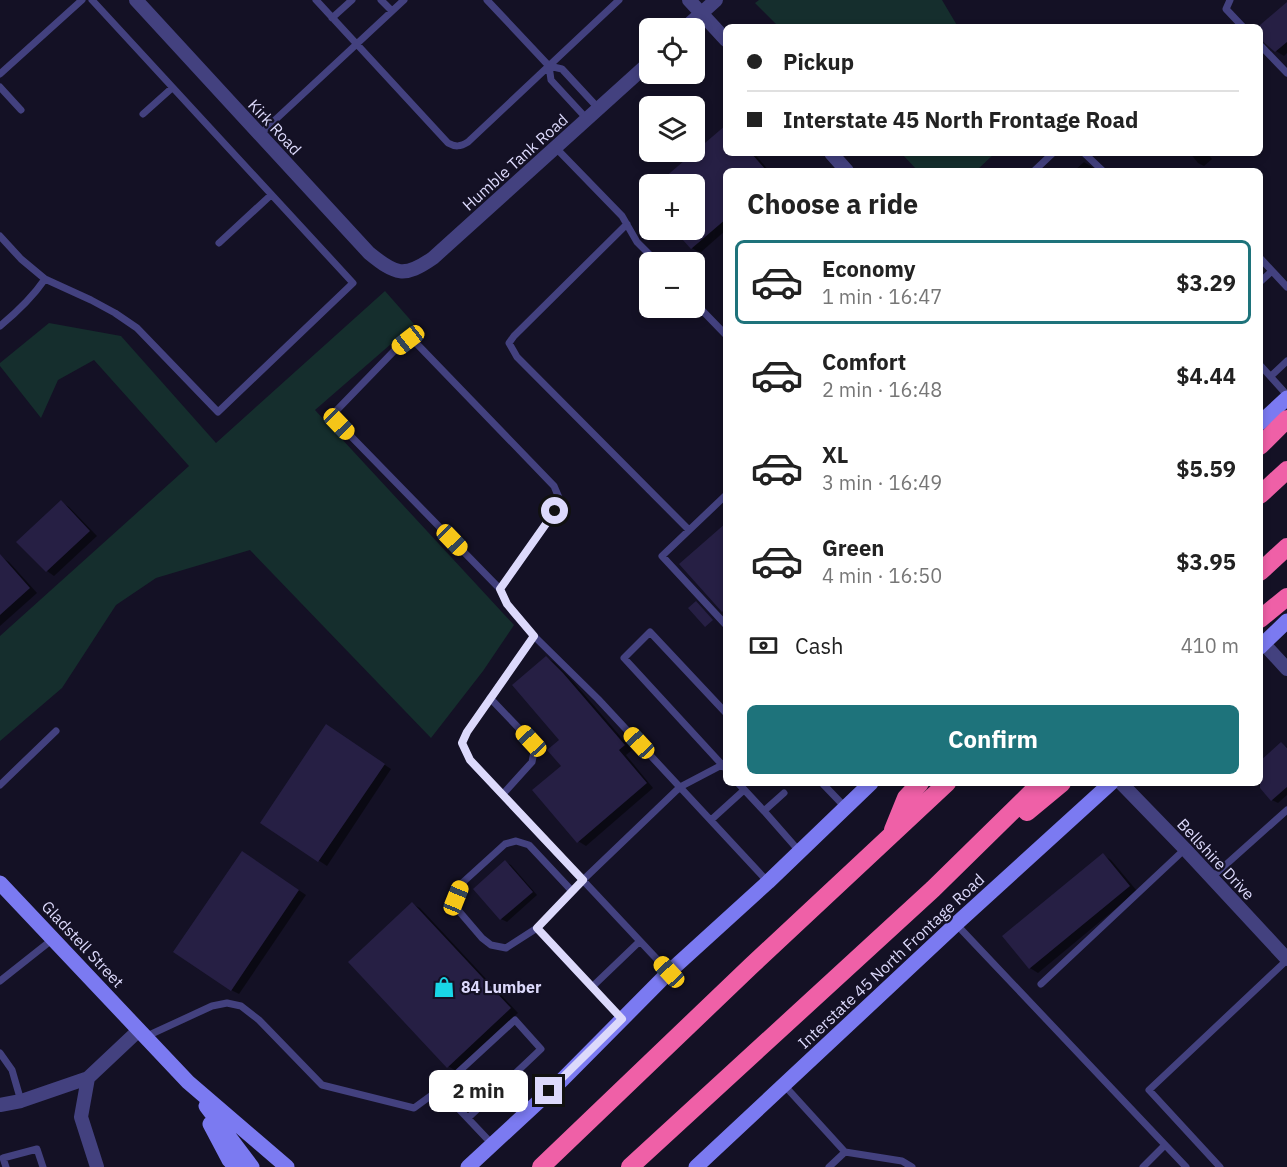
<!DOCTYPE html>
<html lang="en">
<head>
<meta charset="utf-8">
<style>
  body { margin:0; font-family:"IBM Plex Sans",sans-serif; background:#f6f6f6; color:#222; height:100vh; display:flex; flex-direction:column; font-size:22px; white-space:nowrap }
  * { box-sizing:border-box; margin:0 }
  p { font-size:20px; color:#767676 }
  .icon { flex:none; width:33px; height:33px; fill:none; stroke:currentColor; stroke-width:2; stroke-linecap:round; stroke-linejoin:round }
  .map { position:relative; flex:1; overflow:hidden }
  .side { position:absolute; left:723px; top:168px; width:540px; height:618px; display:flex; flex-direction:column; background:#fff; border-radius:9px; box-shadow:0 3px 9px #0003 }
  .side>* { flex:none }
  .banner { position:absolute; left:723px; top:24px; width:540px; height:132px; border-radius:9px; box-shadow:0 3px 9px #0003; display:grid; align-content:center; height:132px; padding:0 24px; background:#fff }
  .controls { position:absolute; left:639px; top:18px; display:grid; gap:12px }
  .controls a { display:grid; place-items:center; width:66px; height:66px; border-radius:9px; background:#fff; box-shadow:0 3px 9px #0003; font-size:30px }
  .end { position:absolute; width:27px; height:27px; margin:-14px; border:8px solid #dcd9fb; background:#111; box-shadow:0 0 0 3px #111 }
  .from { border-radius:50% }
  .bubble { position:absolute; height:42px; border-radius:9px; background:#fff; box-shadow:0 3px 9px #0003; font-size:20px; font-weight:800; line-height:42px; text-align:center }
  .car { position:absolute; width:18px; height:36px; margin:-18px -9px; border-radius:8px; box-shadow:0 0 4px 2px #0007; background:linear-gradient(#f5c518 24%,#345 0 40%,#f5c518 0 76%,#345 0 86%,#f5c518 0) }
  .banner b { display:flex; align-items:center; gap:21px; height:57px; font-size:22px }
  .banner b+b { border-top:2px solid #e0e0e0 }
  .banner i { width:15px; height:15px; background:#222 }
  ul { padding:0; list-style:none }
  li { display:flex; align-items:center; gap:18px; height:84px; margin:0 12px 9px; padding:0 12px; border:3px solid transparent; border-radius:9px }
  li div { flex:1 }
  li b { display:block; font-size:22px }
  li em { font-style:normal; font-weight:800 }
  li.active { border-color:#1e737b }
  li>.icon { width:54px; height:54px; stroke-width:1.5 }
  h2 { padding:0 24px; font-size:27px; line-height:72px }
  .pay { display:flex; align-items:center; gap:15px; height:66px; padding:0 24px; font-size:22px }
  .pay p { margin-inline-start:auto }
  .cta { display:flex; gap:12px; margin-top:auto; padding:12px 24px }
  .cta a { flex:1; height:69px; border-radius:9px; background:#1e737b; color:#fff; font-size:24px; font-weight:800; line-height:69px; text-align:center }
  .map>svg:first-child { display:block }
  .green { fill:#152e2d }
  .shadow { fill:#0007 }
  .building { fill:#261f44 }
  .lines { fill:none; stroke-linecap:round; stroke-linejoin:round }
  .lane { stroke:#43417f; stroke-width:7 }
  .street { stroke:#43417f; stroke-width:14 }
  .secondary { stroke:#7b7af1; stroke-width:15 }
  .highway { stroke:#ef60a7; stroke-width:18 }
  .route { stroke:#dcd9fb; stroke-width:8 }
  .labels { text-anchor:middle; stroke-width:4.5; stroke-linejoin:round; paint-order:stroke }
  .street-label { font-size:16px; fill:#dcd9fb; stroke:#141125 }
  .poi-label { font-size:16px; font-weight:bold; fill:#dcd9fb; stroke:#141125; text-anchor:start }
</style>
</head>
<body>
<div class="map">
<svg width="1287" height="1167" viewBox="0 0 1287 1167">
  <rect width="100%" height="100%" fill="#141125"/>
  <path class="green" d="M759 0H942L958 27H779L755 3Z
    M901 153H995L976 171H918Z
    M385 291 414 324 315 410 514 625 483 671 431 738 250 550 156 578 116 605 62 688 0 741V636L189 466 94 360 58 380 41 418 0 366V363L49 323 121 336 216 443Z"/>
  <path class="shadow" d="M1287 4V53L1284 56 1276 51 1260 35V27Z
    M726 127V153H754L769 171H726V230L700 253 692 248 676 230H694V184H660Z
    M1190 153H1207L1212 159 1204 166 1198 163Z
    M1084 162 1092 167 1096 171H1074Z
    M650 189V198L645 193Z
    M61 502 69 507 97 536 54 576 47 571Z
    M1 557 9 562 37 593 0 626V559Z
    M547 658 554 662 571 679 632 750 626 755 653 788 586 846 578 841 563 766 561 740Z
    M334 731 391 769 327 866 262 823Z
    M1281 744 1287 747V795L1278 803 1272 800 1257 783H1260V763Z
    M1103 855 1111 860 1137 891 1038 973 1030 968 1004 937Z
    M250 857 306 895 239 994 231 990Z
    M505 862 511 865 537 895 507 922 501 919 475 889Z
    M412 904 420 908 518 1013 456 1071 448 1066Z"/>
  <path class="building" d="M1287 2V42L1275 52 1260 39V25Z
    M726 125V153H751L767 171H726V219L691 249 674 230H694V184H657Z
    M61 500 90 531 46 572 16 542Z
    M726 523V608L722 612 679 564Z
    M0 554 30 588 0 615Z
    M696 601 713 620 705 627 688 608Z
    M546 656 563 673 625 745 619 750 647 783 577 843 532 790 561 766 547 750 559 740 512 685Z
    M326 724 385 764 318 862 260 823Z
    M1281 742 1287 748V787L1271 801 1260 788V761Z
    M242 851 299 890 231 991 173 952Z
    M1103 853 1130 886 1029 969 1002 936Z
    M505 860 533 892 500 920 473 889Z
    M412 902 511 1008 447 1068 348 962Z"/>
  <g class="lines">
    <path class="lane" d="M316 0 448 143C455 147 460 147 468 142L619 0
      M381 0 392 11
      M487 0 549 66 562 69 599 109
      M1230 0 1226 9 1243 27
      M332 18 352 0
      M1260 45 1287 73
      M549 66 551 80 587 119
      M0 74 82 0
      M0 87 21 110
      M143 114 172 88
      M260 134 404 0
      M555 147 622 216 637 242 657 262
      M1084 153 1103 171
      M1034 171 1053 153
      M627 224 514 336 509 343 517 357 689 530
      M0 236 21 259 45 279 91 300 115 313 137 328 218 412 353 283 92 0
      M219 243 271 195
      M1260 258 1287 287
      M1260 282 1272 271
      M694 302 726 335
      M0 326C17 312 32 298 45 279
      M1260 365 1287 395
      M1271 376 1287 361
      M726 495 662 556 726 625
      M500 589 339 424 335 412 394 351 408 340 417 344 554 486 560 500 555 511 500 589 507 604 534 636 598 699 768 882
      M534 636 467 732 462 743 470 760 669 972
      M490 698 531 741 534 752 532 762 503 794
      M726 713 650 632 624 658 726 769
      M738 783 764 811
      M822 783 846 808
      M0 785 56 731
      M784 793 764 811 800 852
      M711 820 744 790
      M1211 878 1287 810
      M956 924 1186 1167
      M537 928 506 948 491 945 482 938 458 910 456 898 461 884 505 844 516 841 529 845 572 891
      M0 981 53 939
      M1041 984 1185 849
      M592 987 640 941
      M622 1019 537 928 583 880 680 787 722 765 726 762
      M147 1036 212 1006 227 1003 241 1006 259 1020 322 1085 414 1108 440 1089
      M0 1053 12 1070 21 1101
      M784 1085 845 1152 902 1161 912 1167
      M468 1118 541 1049 515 1020 440 1089 492 1144
      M6 1167 3 1158 37 1149 43 1167
      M829 1167 845 1152
      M1143 1167 1165 1145
      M1220 1167 1149 1090 1287 960"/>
    <path class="street" d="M136 0 369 253C396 275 404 278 433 258L650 62
      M689 0 726 40
      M685 28 716 0
      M831 153 847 171
      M1264 644 1287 669
      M1121 783 1185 849 1287 959
      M0 1105 21 1101 88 1078
      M97 1167 81 1117 88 1078 139 1030"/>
    <path class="secondary" d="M1260 423 1287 398
      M1260 647 1287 621
      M0 883 188 1082 287 1167
      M206 1106 252 1167
      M210 1124 229 1160 236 1167
      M468 1167 562 1080 669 972 768 882 871 783
      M696 1167 956 924 1111 783"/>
    <path class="highway" d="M1260 446 1287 419
      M1260 495 1287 470
      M1260 572 1287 547
      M1260 619 1287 597
      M1027 812 1062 783
      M893 830 906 798 920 783
      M541 1167 751 966 947 783
      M630 1167 933 889 1041 783"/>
  </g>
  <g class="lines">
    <path class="route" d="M549 1091 622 1019 537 928 583 880 470 760 462 743 467 732 534 636 507 604 500 589 555 511"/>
  </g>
  <defs>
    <symbol id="shop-bare" viewBox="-9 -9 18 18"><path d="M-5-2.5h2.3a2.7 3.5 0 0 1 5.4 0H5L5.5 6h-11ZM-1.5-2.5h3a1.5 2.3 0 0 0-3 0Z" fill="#19d6e7" stroke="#141125" stroke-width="2.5" paint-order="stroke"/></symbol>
  </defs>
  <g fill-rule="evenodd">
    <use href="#shop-bare" x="429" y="972" width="30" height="30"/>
  </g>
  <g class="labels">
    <g class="street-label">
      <text transform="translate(275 127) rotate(47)" y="6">Kirk Road</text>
      <text transform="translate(515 162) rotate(-42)" y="6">Humble Tank Road</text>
      <text transform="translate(1216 859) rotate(47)" y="6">Bellshire Drive</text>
      <text transform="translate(83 944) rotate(47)" y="6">Gladstell Street</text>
      <text transform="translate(891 961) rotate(-43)" y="6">Interstate 45 North Frontage Road</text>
    </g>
    <g class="poi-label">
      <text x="461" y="993">84 Lumber</text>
    </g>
  </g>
</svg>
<div class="controls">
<a><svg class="icon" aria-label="locate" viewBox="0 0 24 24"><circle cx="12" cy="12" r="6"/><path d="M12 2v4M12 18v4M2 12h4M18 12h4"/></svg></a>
<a><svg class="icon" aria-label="layers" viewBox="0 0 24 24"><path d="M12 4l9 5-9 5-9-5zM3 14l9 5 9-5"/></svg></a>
<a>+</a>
<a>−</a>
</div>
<i class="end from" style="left:555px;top:511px"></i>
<i class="end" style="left:549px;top:1091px"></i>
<div class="bubble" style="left:429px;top:1070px;width:99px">2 min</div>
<i class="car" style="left:408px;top:340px;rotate:232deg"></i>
<i class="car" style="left:339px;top:424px;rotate:136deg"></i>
<i class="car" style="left:452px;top:540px;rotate:136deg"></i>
<i class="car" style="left:531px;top:741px;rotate:317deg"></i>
<i class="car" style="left:639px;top:743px;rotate:317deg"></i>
<i class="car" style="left:456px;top:898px;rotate:22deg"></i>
<i class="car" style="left:669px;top:972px;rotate:317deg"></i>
<div class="banner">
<b><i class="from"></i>Pickup</b>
<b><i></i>Interstate 45 North Frontage Road</b>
</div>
<section class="side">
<h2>Choose a ride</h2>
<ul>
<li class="active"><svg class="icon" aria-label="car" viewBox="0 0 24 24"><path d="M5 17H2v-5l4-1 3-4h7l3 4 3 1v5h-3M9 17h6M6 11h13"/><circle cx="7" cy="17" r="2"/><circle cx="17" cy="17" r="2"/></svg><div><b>Economy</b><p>1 min · 16:47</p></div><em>$3.29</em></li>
<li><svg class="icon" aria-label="car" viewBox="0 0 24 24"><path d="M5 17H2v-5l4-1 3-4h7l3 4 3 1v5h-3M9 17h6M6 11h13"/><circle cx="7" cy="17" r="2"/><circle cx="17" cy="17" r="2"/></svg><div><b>Comfort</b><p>2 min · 16:48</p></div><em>$4.44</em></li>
<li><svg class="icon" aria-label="car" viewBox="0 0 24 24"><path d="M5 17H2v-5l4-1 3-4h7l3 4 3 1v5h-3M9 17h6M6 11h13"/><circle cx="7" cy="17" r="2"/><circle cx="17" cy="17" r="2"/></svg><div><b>XL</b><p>3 min · 16:49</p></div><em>$5.59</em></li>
<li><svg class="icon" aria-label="car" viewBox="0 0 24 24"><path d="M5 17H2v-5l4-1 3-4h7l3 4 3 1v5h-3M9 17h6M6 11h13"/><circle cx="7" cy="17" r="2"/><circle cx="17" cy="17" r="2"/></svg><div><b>Green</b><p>4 min · 16:50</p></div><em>$3.95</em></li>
</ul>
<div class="pay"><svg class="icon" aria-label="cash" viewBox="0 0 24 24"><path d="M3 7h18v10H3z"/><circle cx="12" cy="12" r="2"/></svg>Cash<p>410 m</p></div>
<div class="cta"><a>Confirm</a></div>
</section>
</div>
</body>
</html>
